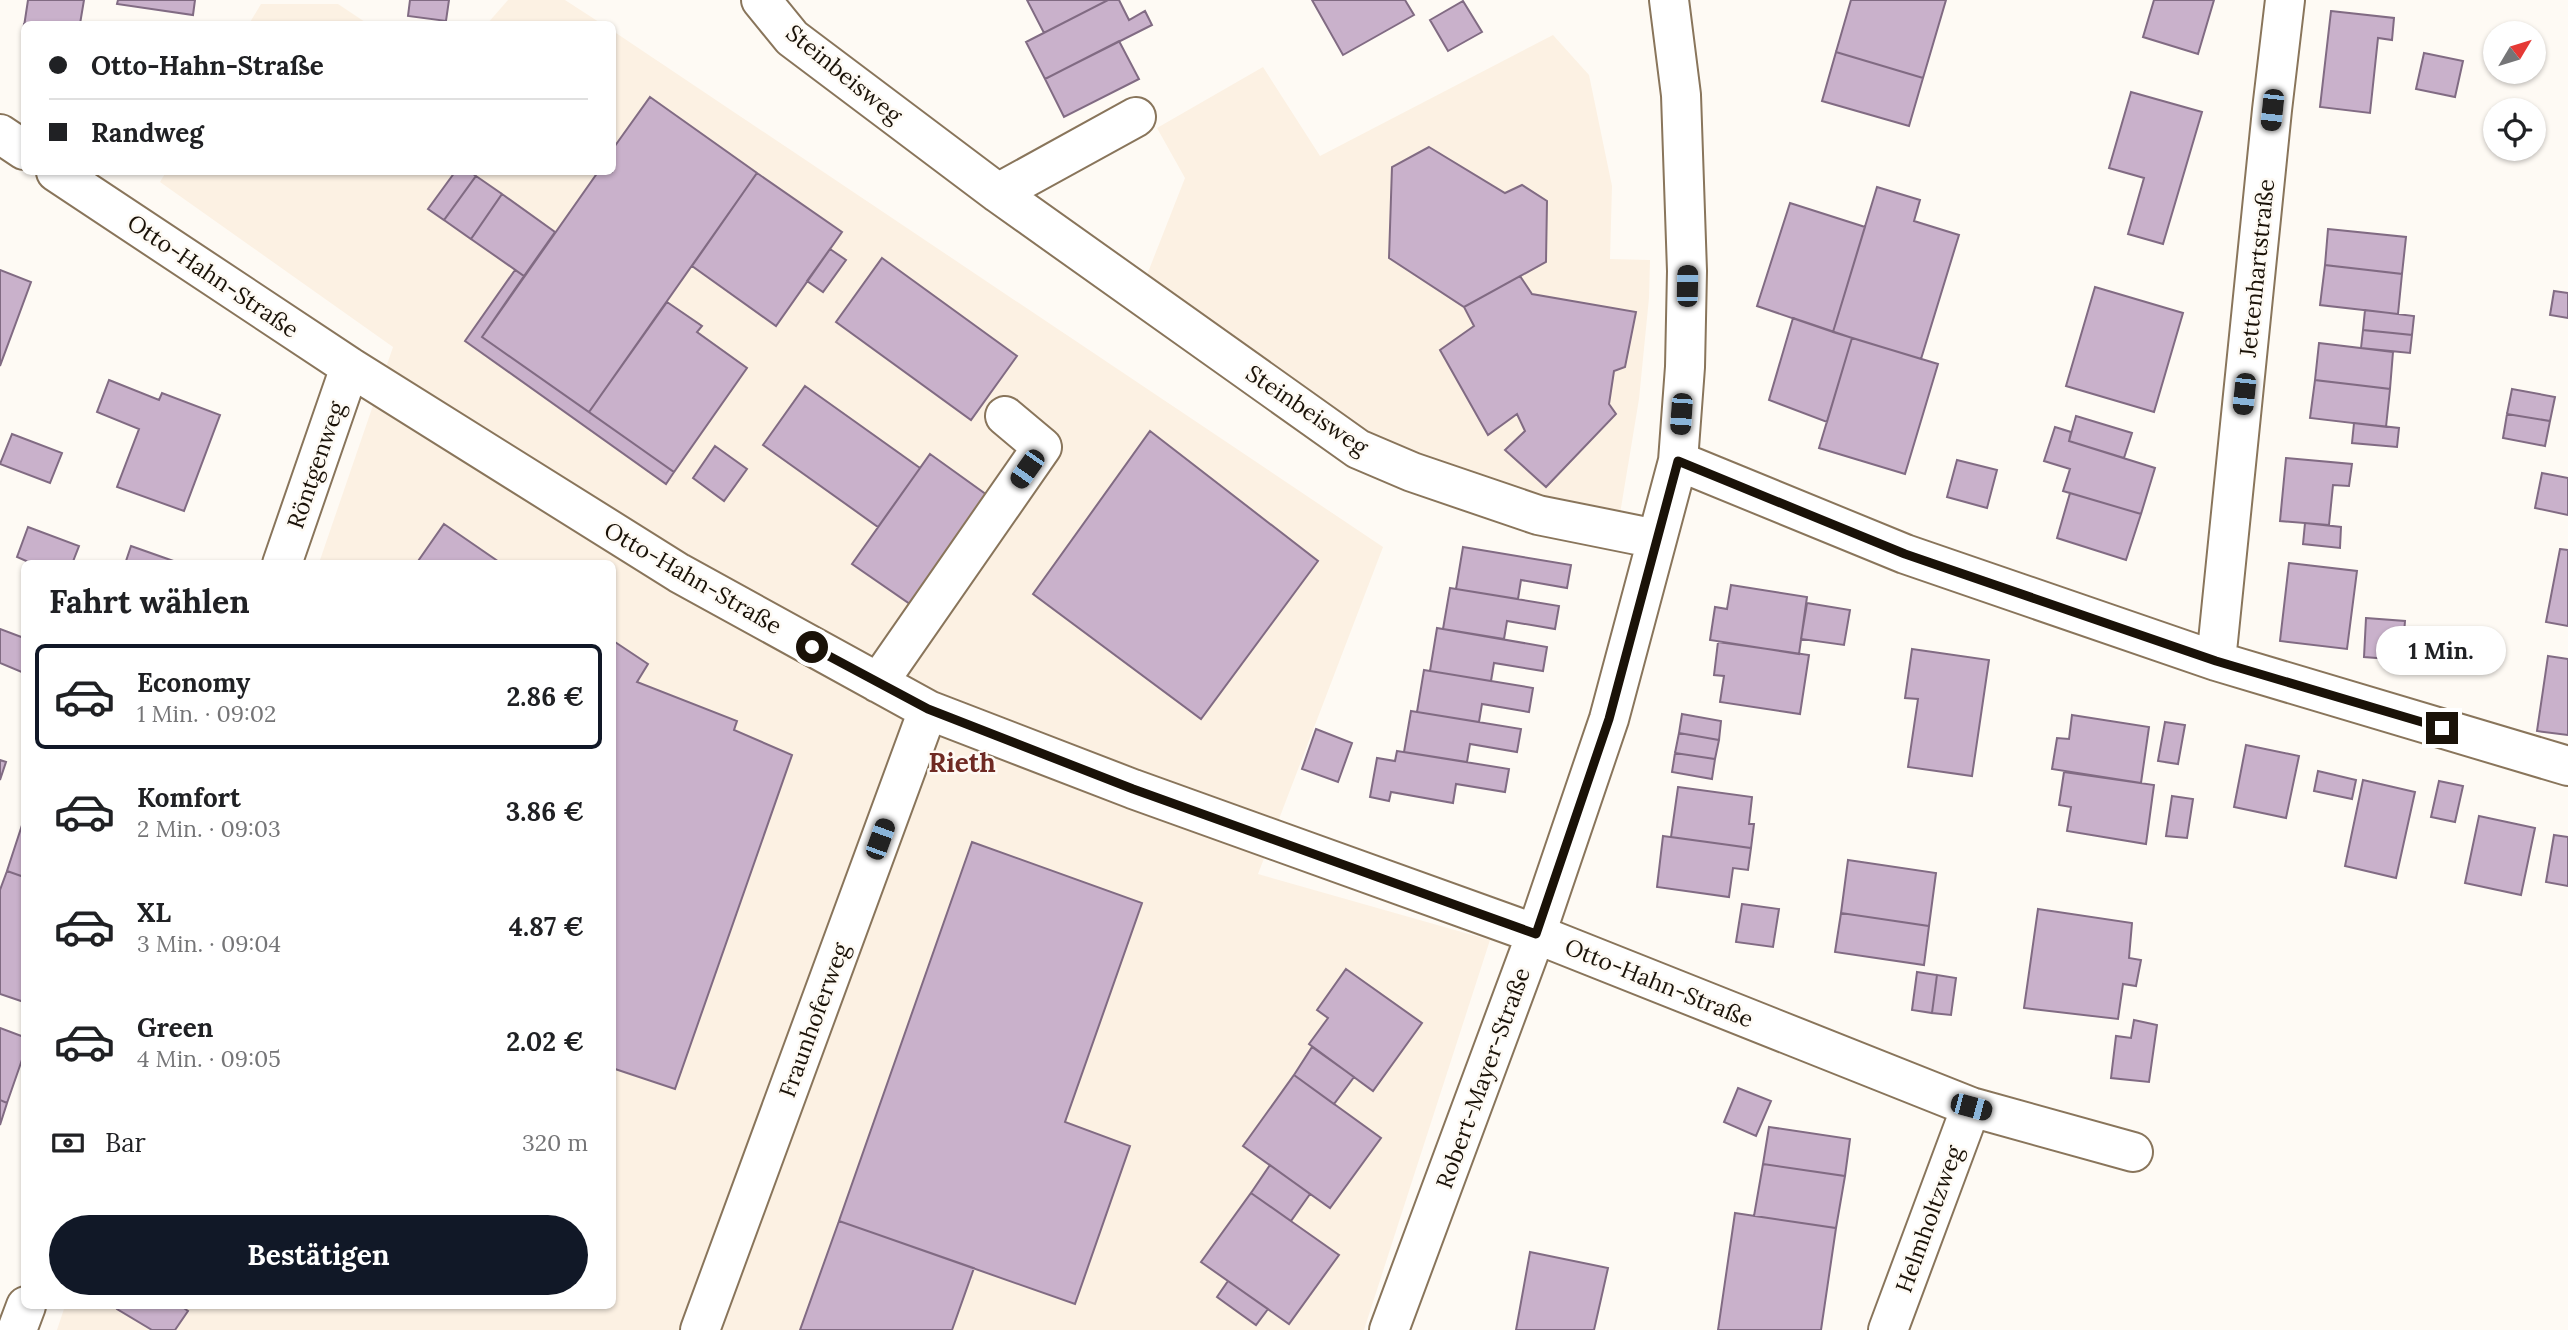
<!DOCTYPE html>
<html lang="de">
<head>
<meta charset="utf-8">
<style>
  body { margin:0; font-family:Lora,serif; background:#f2f2f2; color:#202124; height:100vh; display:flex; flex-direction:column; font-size:26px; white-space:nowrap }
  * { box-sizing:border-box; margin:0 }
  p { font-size:23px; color:#757577 }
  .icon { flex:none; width:38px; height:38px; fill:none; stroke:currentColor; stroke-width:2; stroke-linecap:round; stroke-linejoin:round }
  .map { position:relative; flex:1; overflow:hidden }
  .panel { position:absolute; left:21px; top:560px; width:595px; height:749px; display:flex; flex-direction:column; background:#fff; border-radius:10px; box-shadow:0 2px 5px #0004 }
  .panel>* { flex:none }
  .guide { position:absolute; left:21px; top:21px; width:595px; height:154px; border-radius:10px; box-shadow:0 2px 5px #0004; display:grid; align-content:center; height:154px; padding:0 28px; background:#fff }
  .needle { width:46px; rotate:52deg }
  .fabs { position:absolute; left:2483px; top:21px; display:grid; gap:14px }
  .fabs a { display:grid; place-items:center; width:63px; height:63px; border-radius:50%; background:#fff; box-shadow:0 2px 5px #0004; font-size:35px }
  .end { position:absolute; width:32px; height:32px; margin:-16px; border:9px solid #1a1208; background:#fff; box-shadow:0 0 0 4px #fff }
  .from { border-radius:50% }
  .bubble { position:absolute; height:49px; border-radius:24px; background:#fff; box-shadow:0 2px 5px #0004; font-size:23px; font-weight:700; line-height:49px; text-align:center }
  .car { position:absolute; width:21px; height:42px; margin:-21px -10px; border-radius:9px; box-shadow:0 0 5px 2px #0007; background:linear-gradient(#222 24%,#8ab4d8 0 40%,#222 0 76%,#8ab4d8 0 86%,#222 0) }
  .guide b { display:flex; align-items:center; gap:24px; height:66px; font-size:26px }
  .guide b+b { border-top:2px solid #e0e0e0 }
  .guide i { width:18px; height:18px; background:#202124 }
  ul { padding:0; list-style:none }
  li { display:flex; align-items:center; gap:21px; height:105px; margin:0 14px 10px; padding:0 14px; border:4px solid transparent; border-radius:10px }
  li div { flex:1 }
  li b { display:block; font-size:26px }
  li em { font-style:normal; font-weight:700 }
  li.on { border-color:#111827 }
  li>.icon { width:63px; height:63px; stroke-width:1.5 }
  h2 { padding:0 28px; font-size:32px; line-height:84px }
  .pay { display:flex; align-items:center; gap:18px; height:77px; padding:0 28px; font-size:26px }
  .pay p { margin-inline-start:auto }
  .action { display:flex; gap:14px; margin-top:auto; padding:14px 28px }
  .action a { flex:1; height:80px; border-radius:42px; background:#111827; color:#fff; font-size:28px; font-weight:700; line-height:80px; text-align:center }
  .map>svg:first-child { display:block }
  .built { fill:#fcf1e3 }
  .building { fill:#c9b1cb; stroke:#816b83; stroke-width:2 }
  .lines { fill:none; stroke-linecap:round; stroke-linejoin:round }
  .minor-casing { stroke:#89755b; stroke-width:42 }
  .minor { stroke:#fff; stroke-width:38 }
  .route { stroke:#1a1208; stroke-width:9 }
  .labels { text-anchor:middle; stroke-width:5; stroke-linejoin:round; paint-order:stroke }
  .street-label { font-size:23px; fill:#1a1208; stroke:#fefaf4 }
  .quarter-label { font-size:26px; font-weight:bold; fill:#6f2a23; stroke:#fefaf4 }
</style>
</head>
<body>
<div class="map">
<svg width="2568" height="1330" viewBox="0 0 2568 1330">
  <rect width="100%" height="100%" fill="#fefaf4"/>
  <path class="built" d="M508 0H565L602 24H487Z
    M261 4H338L368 24H249Z
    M613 31 1383 547 1258 874 1490 940 1364 1330H57L65 1306H612V564L319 563 393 347 160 182 166 172H612Z
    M1553 35 1589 75 1612 186 1610 259 1650 260 1649 298 1639 399 1619 520 1432 468 1340 424 1143 285 1185 178 1157 128 1263 67 1320 156Z"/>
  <path class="building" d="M28 0H84L80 24H24L23 33Z
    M118 0H195L193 15 117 4Z
    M410 0H449L446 21 408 16Z
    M1027 0H1108L1044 33Z
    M1108 0H1119L1129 20 1145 11 1152 25 1045 79 1026 42Z
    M1312 0H1405L1414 15 1343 55Z
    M1851 0H1946L1923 78 1836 52Z
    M2154 0H2214L2198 54 2143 37Z
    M1463 1 1482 32 1448 51 1430 20Z
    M2331 11 2394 18 2392 40 2378 38 2370 113 2320 107Z
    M1119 41 1139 79 1064 117 1045 79Z
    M1836 52 1923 78 1909 126 1822 101Z
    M2424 53 2463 61 2455 97 2416 89Z
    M2131 92 2202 112 2163 244 2128 234 2144 178 2109 168Z
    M650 97 757 173 589 412 482 337 598 172H612V150Z
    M1429 147 1505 193 1522 185 1547 201 1546 262 1464 307 1389 258 1392 167Z
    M455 172H470L476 176 444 220 428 209Z
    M757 173 842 232 776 326 692 266Z
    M476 176 502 194 471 239 444 220Z
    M1877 187 1920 200 1914 221 1959 235 1921 359 1833 332Z
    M502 194 555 232 524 276 471 239Z
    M1790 203 1865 227 1833 332 1757 306Z
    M2328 229 2406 237 2402 274 2325 265Z
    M830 249 846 260 823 292 807 281Z
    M882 258 1017 356 971 420 836 322Z
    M2325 265 2402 274 2398 314 2320 305Z
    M0 270 31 282 0 366Z
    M515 270 524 276 482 337 674 472 666 484 465 341Z
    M1520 276 1532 294 1636 312 1625 367 1614 371 1609 404 1616 414 1546 487 1505 450 1525 431 1517 414 1488 435 1440 350 1474 326 1464 307Z
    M2095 287 2183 313 2154 412 2066 386Z
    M2554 291 2568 293V318L2550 315Z
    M667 302 702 326 697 332 747 368 674 472 589 412Z
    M2365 310 2414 316 2412 335 2363 330Z
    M1793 318 1852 338 1827 422 1769 400Z
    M2363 330 2412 335 2410 353 2361 348Z
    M1852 338 1938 364 1905 474 1819 448Z
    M2319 343 2393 352 2390 389 2315 380Z
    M109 380 159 400 162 393 220 415 184 511 117 487 139 429 97 412Z
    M2315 380 2390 389 2386 427 2310 418Z
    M805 386 920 468 878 527 763 445Z
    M2512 389 2555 397 2550 421 2507 414Z
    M2507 414 2550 421 2545 446 2503 438Z
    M2076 416 2132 433 2124 458 2069 441Z
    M2354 423 2399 428 2397 447 2352 443Z
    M2055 427 2071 432 2069 441 2155 468 2141 514 2063 491 2070 469 2044 461Z
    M1150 431 1318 561 1201 719 1033 594Z
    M12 434 62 453 50 483 0 464Z
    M715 446 747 469 724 501 693 478Z
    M930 454 987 495 910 604 852 564Z
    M2286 458 2352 464 2349 486 2333 485 2329 525 2280 521Z
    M1957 460 1997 470 1987 508 1947 497Z
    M2542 473 2568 478V515L2535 508Z
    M2070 493 2141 514 2126 560 2057 538Z
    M2305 523 2341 527 2340 548 2303 544Z
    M444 524 502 564H416Z
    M28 527 79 546 72 564H33L17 557Z
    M131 546 182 564H125Z
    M1463 547 1571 565 1567 588 1521 580 1518 599 1456 589Z
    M2560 549 2568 550V626L2546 622Z
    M2289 563 2357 571 2347 649 2280 641Z
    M1731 585 1807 597 1799 654 1710 640 1715 607 1727 609Z
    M1450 588 1559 606 1555 629 1507 621 1504 639 1443 629Z
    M1807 603 1850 610 1844 645 1801 639Z
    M2366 618 2405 621 2402 660 2364 657Z
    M1437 628 1547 647 1543 671 1494 663 1491 681 1430 671Z
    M2404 628 2442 631 2439 672 2401 669Z
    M0 629 24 638V673L0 663Z
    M612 640 648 664 637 682 737 721 734 730 792 755 675 1089 612 1068Z
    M1718 642 1809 655 1800 714 1720 702 1724 676 1714 675Z
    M1912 649 1989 660 1972 776 1908 767 1918 699 1905 698Z
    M2548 656 2568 659V735L2537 731Z
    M1424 670 1533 688 1529 712 1482 704 1479 722 1417 712Z
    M1411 711 1521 729 1517 752 1470 744 1467 762 1404 752Z
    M1682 714 1721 721 1719 740 1679 733Z
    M2072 715 2149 727 2141 783 2052 769 2057 738 2069 739Z
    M2165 722 2185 725 2178 764 2158 761Z
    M1316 729 1352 743 1338 782 1302 769Z
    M1679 733 1719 740 1715 759 1675 753Z
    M2246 745 2299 756 2286 818 2234 807Z
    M1397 751 1509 769 1505 792 1456 784 1453 803 1391 792 1389 801 1370 797 1377 758 1395 761Z
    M1675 753 1715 759 1712 779 1672 772Z
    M0 760 6 762 0 780Z
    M2318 771 2356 780 2352 799 2314 791Z
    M2064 772 2154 785 2146 844 2067 831 2071 807 2059 805Z
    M2363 780 2415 792 2396 878 2345 866Z
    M2439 781 2463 786 2455 822 2431 817Z
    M1678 787 1752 797 1749 824H1754L1751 848 1671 837Z
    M2172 796 2193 799 2187 838 2166 836Z
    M2479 816 2535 828 2521 895 2465 883Z
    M24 819V877L7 871Z
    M2554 835 2568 837V886L2546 882Z
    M1663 836 1751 848 1748 870 1733 868 1729 897 1657 887Z
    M972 842 1142 903 1065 1122 1130 1146 1075 1304 839 1221Z
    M1848 860 1936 873 1929 926 1841 913Z
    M7 871 24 877V1002L0 994V890Z
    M1742 904 1779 909 1773 947 1736 942Z
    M2038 909 2132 923 2129 958 2141 960 2136 986 2123 984 2118 1019 2024 1008Z
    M1841 913 1929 926 1924 965 1835 952Z
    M1346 969 1422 1023 1373 1091 1309 1044 1328 1018 1317 1010Z
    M1917 972 1937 975 1932 1013 1912 1010Z
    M1937 975 1956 978 1951 1015 1932 1013Z
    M2134 1020 2157 1025 2149 1082 2111 1078 2116 1036 2131 1038Z
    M0 1028 24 1037V1054L7 1103 0 1100Z
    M1312 1047 1354 1077 1334 1104 1294 1075Z
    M1294 1075 1381 1138 1330 1208 1243 1146Z
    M1738 1088 1771 1101 1756 1136 1724 1122Z
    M0 1100 7 1103 0 1125Z
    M1769 1127 1850 1139 1845 1176 1763 1164Z
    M1763 1164 1845 1176 1836 1228 1754 1216Z
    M1270 1165 1310 1194 1291 1221 1251 1193Z
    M1251 1193 1339 1255 1289 1324 1201 1262Z
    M1735 1213 1836 1228 1821 1330H1718Z
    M839 1221 974 1268 952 1330H800Z
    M1530 1252 1608 1268 1594 1330H1516Z
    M1228 1281 1268 1309 1256 1325 1217 1297Z
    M118 1306H181L188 1311 175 1330H152L117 1309Z"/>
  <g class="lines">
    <defs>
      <path id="minor" d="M761 0 792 38 998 193 1358 449 1412 472 1538 515 1657 539
        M0 134 24 150
        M56 172 350 367 679 573 928 710 1133 789 1536 934 1971 1107 2133 1152
        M998 193 1136 117
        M1678 461 1905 554 2216 661 2568 766
        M282 564 350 367
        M2216 661 2272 110 2285 0
        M878 683 1042 447 1005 416
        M17 1330 26 1306
        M700 1330 928 710
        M1389 1330 1536 934 1609 719 1678 461 1685 367 1687 271 1681 95 1669 0
        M1888 1330 1971 1107"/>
    </defs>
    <use href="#minor" class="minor-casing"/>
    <use href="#minor" class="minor"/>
  </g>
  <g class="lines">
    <path class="route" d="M812 647 928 709 1133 789 1536 934 1609 719 1678 461 1905 554 2216 661 2442 728"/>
  </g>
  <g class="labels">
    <g class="street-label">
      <text transform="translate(844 74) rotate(39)" y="8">Steinbeisweg</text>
      <text transform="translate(2257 268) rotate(-84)" y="8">Jettenhartstraße</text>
      <text transform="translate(213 276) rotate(34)" y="8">Otto-Hahn-Straße</text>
      <text transform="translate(1307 410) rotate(34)" y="8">Steinbeisweg</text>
      <text transform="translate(316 465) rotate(-71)" y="8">Röntgenweg</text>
      <text transform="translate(693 578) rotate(30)" y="8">Otto-Hahn-Straße</text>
      <text transform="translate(1659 983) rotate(22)" y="8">Otto-Hahn-Straße</text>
      <text transform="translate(814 1020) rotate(-70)" y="8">Fraunhoferweg</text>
      <text transform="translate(1483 1078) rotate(-70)" y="8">Robert-Mayer-Straße</text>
      <text transform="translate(1929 1219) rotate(-70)" y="8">Helmholtzweg</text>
    </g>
    <g class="quarter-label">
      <text x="962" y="772">Rieth</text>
    </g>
  </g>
</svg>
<div class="fabs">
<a><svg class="needle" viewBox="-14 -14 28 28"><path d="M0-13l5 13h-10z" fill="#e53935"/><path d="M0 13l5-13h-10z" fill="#757577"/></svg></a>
<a><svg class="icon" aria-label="locate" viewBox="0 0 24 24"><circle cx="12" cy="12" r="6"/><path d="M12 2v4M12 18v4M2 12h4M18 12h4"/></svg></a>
</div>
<i class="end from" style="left:812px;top:647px"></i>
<i class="end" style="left:2442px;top:728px"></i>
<div class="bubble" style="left:2376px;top:626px;width:130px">1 Min.</div>
<i class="car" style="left:2272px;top:110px;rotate:186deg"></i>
<i class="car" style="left:1687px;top:286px;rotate:1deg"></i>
<i class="car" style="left:2244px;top:394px;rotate:186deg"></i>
<i class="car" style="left:1681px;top:414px;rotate:184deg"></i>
<i class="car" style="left:1027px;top:469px;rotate:215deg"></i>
<i class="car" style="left:880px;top:839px;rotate:20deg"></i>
<i class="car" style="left:1971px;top:1107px;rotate:105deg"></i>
<div class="guide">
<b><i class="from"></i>Otto-Hahn-Straße</b>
<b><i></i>Randweg</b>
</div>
<section class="panel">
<h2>Fahrt wählen</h2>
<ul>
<li class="on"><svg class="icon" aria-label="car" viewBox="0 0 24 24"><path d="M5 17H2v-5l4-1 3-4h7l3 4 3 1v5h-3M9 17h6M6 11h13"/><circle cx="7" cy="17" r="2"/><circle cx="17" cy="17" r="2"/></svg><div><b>Economy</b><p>1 Min. · 09:02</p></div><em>2.86 €</em></li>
<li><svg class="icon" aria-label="car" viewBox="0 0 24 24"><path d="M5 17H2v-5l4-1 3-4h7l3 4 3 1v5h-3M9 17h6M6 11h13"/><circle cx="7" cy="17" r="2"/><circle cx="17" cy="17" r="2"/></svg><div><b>Komfort</b><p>2 Min. · 09:03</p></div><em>3.86 €</em></li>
<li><svg class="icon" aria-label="car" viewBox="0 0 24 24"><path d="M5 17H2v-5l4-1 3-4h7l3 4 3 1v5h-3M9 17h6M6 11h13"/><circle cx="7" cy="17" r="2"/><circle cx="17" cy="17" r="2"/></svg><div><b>XL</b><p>3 Min. · 09:04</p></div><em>4.87 €</em></li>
<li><svg class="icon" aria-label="car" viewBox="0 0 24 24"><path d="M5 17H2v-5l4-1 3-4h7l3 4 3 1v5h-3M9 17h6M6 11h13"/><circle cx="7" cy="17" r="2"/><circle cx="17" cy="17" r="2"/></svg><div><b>Green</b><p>4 Min. · 09:05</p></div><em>2.02 €</em></li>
</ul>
<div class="pay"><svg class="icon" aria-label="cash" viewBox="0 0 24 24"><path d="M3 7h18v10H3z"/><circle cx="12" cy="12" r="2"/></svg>Bar<p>320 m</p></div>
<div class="action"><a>Bestätigen</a></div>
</section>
</div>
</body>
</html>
